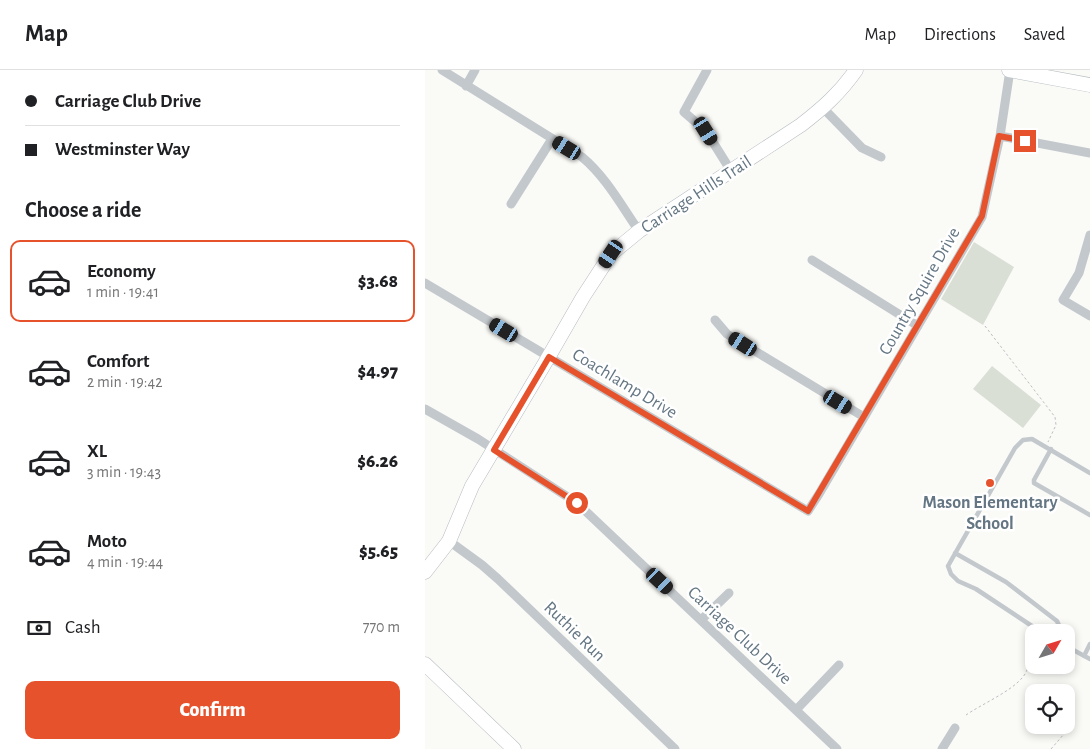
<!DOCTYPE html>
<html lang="en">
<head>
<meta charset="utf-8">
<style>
  body { margin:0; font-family:"Alegreya Sans",sans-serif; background:#f2f2f2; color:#202124; height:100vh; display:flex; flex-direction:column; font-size:19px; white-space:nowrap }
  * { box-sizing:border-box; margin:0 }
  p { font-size:16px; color:#757577 }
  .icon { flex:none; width:28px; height:28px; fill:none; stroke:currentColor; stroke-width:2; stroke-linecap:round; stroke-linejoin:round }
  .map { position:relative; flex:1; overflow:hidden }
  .details { display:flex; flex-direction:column; background:#fff; width:425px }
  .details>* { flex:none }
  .hud { display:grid; align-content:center; height:110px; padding:0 25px; background:#fff }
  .needle { width:32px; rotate:51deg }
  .controls { position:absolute; left:600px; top:554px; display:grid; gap:10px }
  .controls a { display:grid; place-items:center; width:50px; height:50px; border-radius:10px; background:#fff; box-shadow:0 2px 8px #0003; font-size:25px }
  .end { position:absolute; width:22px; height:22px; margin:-11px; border:6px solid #e6522b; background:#fff; box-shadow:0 0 0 2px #fff }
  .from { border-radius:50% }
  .car { position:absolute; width:15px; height:30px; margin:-15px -8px; border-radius:6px; box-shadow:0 0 4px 1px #0007; background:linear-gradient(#222 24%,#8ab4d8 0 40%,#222 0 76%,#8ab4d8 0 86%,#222 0) }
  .hud b { display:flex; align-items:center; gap:18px; height:48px; font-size:19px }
  .hud b+b { border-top:1px solid #e0e0e0 }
  .hud i { width:12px; height:12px; background:#202124 }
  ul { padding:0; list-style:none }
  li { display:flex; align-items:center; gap:15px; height:82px; margin:0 10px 8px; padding:0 15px; border:2px solid transparent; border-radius:10px }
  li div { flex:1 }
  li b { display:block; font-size:19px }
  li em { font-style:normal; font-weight:800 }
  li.selected { border-color:#e6522b }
  li>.icon { width:45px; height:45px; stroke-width:1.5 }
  h2 { padding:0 25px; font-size:22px; line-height:60px }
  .pay { display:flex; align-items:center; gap:12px; height:55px; padding:0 25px; font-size:19px }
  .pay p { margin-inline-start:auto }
  .cta { display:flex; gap:10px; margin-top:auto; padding:10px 25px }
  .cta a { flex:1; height:58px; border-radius:10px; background:#e6522b; color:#fff; font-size:20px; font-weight:800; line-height:58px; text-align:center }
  header { display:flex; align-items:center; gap:30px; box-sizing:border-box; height:70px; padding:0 25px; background:#fff; border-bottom:1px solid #e0e0e0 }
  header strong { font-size:24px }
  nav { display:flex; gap:28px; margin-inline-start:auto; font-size:18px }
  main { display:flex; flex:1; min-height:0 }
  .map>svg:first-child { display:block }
  .green { fill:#dadfd6 }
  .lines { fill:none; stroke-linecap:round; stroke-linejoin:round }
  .secondary-casing { stroke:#b5bcc0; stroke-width:15 }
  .path { stroke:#bbbfc2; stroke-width:1; stroke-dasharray:2.5 2.5; stroke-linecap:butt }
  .lane { stroke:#c3c8cc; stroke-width:4.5 }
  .street { stroke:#c3c8cc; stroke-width:9 }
  .secondary { stroke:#fff; stroke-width:14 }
  .route { stroke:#e6522b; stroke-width:6 }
  .poi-dot { fill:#e6522b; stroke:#fff; stroke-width:2 }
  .labels { text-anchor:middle; stroke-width:5; stroke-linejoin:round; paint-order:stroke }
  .street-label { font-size:18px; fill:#647683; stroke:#fff }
  .poi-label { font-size:18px; font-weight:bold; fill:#647683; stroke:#fff }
</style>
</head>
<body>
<header>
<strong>Map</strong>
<nav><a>Map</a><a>Directions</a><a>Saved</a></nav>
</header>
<main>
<section class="details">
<div class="hud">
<b><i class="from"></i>Carriage Club Drive</b>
<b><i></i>Westminster Way</b>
</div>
<h2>Choose a ride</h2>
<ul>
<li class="selected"><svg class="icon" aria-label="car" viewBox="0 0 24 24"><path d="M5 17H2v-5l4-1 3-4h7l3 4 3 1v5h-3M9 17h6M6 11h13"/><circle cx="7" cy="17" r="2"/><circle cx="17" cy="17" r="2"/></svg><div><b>Economy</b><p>1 min · 19:41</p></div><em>$3.68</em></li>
<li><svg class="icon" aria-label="car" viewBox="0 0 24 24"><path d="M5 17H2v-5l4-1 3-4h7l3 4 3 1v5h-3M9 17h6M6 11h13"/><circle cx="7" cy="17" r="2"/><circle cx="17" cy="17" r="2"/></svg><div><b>Comfort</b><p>2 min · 19:42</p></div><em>$4.97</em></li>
<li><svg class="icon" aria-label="car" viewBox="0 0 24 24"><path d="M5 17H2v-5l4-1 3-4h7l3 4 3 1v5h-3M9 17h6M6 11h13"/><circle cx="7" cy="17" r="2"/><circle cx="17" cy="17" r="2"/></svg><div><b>XL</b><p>3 min · 19:43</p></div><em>$6.26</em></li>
<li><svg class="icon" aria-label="car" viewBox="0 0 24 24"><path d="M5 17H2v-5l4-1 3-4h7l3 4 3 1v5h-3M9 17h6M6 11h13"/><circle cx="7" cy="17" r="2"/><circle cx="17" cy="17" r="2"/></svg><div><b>Moto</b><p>4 min · 19:44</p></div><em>$5.65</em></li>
</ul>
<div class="pay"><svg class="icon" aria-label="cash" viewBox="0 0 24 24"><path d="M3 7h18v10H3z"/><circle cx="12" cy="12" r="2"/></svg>Cash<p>770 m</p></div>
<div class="cta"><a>Confirm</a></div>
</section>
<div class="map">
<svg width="665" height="679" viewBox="0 0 665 679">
  <rect width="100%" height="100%" fill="#fafaf7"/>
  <path class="green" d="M549 172 589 197 558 255 516 229Z
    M567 296 616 335 598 358 548 319Z"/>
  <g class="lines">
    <defs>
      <path id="secondary" d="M584 0 665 15
        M0 502 24 471 47 416 120 293 158 227 186 184 214 161 376 55C398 38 415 23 431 0
        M0 594 89 679"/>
    </defs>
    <use href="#secondary" class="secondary-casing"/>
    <path class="path" d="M560 256 630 347 631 355 623 372
      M541 645C557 634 585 622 597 608 601 604 603 597 606 591L609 590
      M626 679 646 656"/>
    <path class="lane" d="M626 379 609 410V413L665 445
      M530 483 581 512 628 548 632 551 637 562
      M616 562 551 519 533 511 526 504 523 496 590 378 598 370 607 369 665 403
      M641 576 665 589
      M659 586 665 574"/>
    <path class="street" d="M17 0 157 87C181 107 196 135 214 161
      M282 0 259 42 281 61 306 101
      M41 16 50 0
      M398 38 437 78 456 87
      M575 66 665 83
      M86 134 127 69
      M665 165 654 203 638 230 665 246
      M387 190 493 256
      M0 213 383 441 394 424 557 147 575 66 585 0
      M290 250 302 264 439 347
      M0 339 53 369 152 433 412 679
      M24 471 57 495 73 509 250 679
      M276 550 304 523
      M371 640 414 595
      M517 679 530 658"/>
    <use href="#secondary" class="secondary"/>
  </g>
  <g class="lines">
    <path class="route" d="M152 433 69 380 124 287 383 441 557 146 574 66 600 71"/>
  </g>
  <circle class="poi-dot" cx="565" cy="413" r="5"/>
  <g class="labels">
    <g class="street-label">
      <text transform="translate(271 124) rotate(-33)" y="6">Carriage Hills Trail</text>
      <text transform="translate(494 221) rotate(-60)" y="6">Country Squire Drive</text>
      <text transform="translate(200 313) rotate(31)" y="6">Coachlamp Drive</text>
      <text transform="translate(150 561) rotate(44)" y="6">Ruthie Run</text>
      <text transform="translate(315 565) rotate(43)" y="6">Carriage Club Drive</text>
    </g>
    <g class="poi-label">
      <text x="565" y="438">Mason Elementary<tspan x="565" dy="21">School</tspan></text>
    </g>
  </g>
</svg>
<div class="controls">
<a><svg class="needle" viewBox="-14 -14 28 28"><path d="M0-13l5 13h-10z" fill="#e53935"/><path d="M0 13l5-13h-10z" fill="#757577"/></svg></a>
<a><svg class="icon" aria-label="locate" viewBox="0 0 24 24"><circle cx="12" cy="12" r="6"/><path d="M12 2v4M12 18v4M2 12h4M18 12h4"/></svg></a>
</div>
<i class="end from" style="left:152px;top:433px"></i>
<i class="end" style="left:600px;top:71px"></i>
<i class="car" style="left:281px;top:61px;rotate:148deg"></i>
<i class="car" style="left:142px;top:78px;rotate:301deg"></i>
<i class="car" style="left:186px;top:184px;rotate:214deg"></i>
<i class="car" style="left:79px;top:260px;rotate:301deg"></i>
<i class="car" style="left:318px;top:274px;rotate:302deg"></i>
<i class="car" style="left:413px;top:332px;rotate:121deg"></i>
<i class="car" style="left:235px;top:511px;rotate:133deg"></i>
</div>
</main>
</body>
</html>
